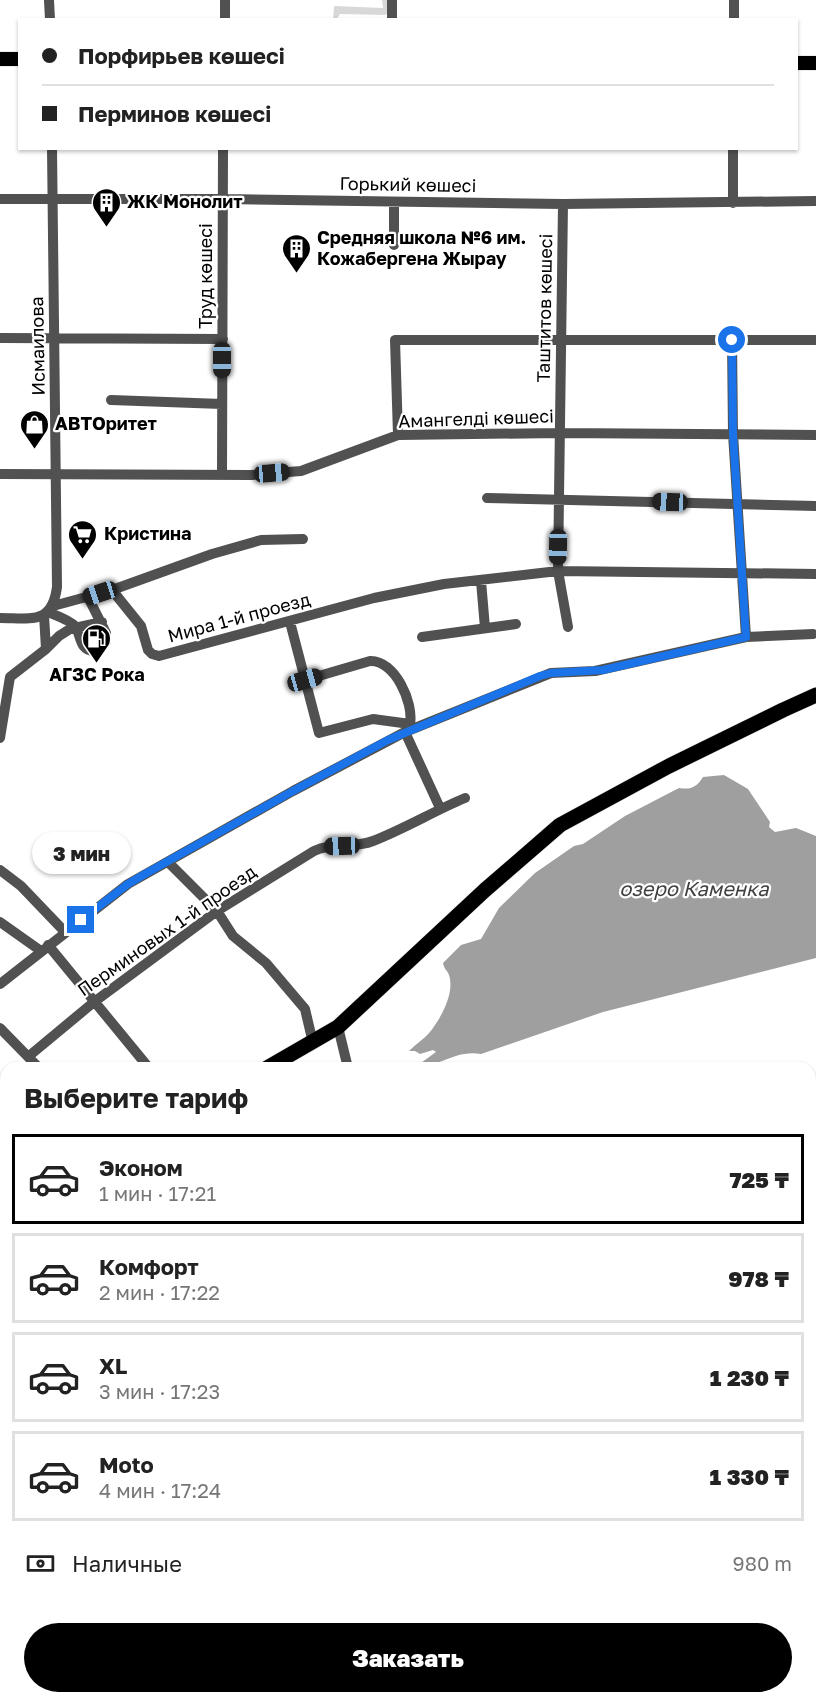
<!DOCTYPE html>
<html lang="ru">
<head>
<meta charset="utf-8">
<style>
  body { margin:0; font-family:"Golos Text",sans-serif; background:#f2f2f2; color:#222; height:100vh; display:flex; flex-direction:column; font-size:22px; white-space:nowrap }
  * { box-sizing:border-box; margin:0 }
  p { font-size:20px; color:#767676 }
  .icon { flex:none; width:33px; height:33px; fill:none; stroke:currentColor; stroke-width:2; stroke-linecap:round; stroke-linejoin:round }
  .map { position:relative; flex:1; overflow:hidden }
  .sheet { position:absolute; left:0px; top:1062px; width:816px; height:642px; display:flex; flex-direction:column; background:#fff; border-radius:18px 18px 0 0; box-shadow:0 2px 4px #0004 }
  .sheet>* { flex:none }
  .top-card { position:absolute; left:18px; top:18px; width:780px; height:132px; border-radius:0px; box-shadow:0 2px 4px #0004; display:grid; align-content:center; height:132px; padding:0 24px; background:#fff }
  .end { position:absolute; width:27px; height:27px; margin:-14px; border:8px solid #1a73e8; background:#fff; box-shadow:0 0 0 3px #fff }
  .from { border-radius:50% }
  .bubble { position:absolute; height:42px; border-radius:21px; background:#fff; box-shadow:0 2px 4px #0004; font-size:20px; font-weight:800; line-height:42px; text-align:center }
  .car { position:absolute; width:18px; height:36px; margin:-18px -9px; border-radius:8px; box-shadow:0 0 4px 2px #0007; background:linear-gradient(#222 24%,#8ab4d8 0 40%,#222 0 76%,#8ab4d8 0 86%,#222 0) }
  .top-card b { display:flex; align-items:center; gap:21px; height:57px; font-size:22px }
  .top-card b+b { border-top:2px solid #e0e0e0 }
  .top-card i { width:15px; height:15px; background:#222 }
  ul { padding:0; list-style:none }
  li { display:flex; align-items:center; gap:18px; height:90px; margin:0 12px 9px; padding:0 12px; border:3px solid #e0e0e0; border-radius:0px }
  li div { flex:1 }
  li b { display:block; font-size:22px }
  li em { font-style:normal; font-weight:800 }
  li.active { border-color:#000 }
  li>.icon { width:54px; height:54px; stroke-width:1.5 }
  h2 { padding:0 24px; font-size:27px; line-height:72px }
  .pay { display:flex; align-items:center; gap:15px; height:66px; padding:0 24px; font-size:22px }
  .pay p { margin-inline-start:auto }
  .button { display:flex; gap:12px; margin-top:auto; padding:12px 24px }
  .button a { flex:1; height:69px; border-radius:36px; background:#000; color:#fff; font-size:24px; font-weight:800; line-height:69px; text-align:center }
  .map>svg:first-child { display:block }
  .green { fill:#d8d8d8 }
  .water { fill:#9f9f9f }
  .lines { fill:none; stroke-linecap:round; stroke-linejoin:round }
  .stream { stroke:#9f9f9f; stroke-width:2 }
  .major-casing { stroke:#dbdbdb; stroke-width:15 }
  .highway-casing { stroke:#dbdbdb; stroke-width:16 }
  .minor { stroke:#515151; stroke-width:10 }
  .major { stroke:#000; stroke-width:14 }
  .highway { stroke:#000; stroke-width:15 }
  .route { stroke:#1a73e8; stroke-width:8 }
  .labels { text-anchor:middle; stroke-width:4.5; stroke-linejoin:round; paint-order:stroke }
  .street-label { font-size:18px; fill:#000; stroke:#fff }
  .poi-label { font-size:18px; font-weight:bold; fill:#000; stroke:#fff; text-anchor:start }
  .water-label { font-size:20px; font-style:italic; fill:#404040; stroke:#fff }
</style>
</head>
<body>
<div class="map">
<svg width="816" height="1704" viewBox="0 0 816 1704">
  <rect width="100%" height="100%" fill="#fff"/>
  <path class="green" d="M382 0H389V12L385 15 340 14 337 19 333 20 334 6 383 8Z"/>
  <path class="water" d="M724 775 748 789 770 822 769 827 775 832 796 828 816 836V958L603 1012 481 1054C456 1049 437 1068 414 1068L436 1052 433 1050 420 1054 415 1051H409C416 1044 424 1039 430 1032 441 1018 455 993 449 975 447 970 444 969 443 963L461 945 481 939 499 908 535 873 574 846 583 844 625 816 679 788C691 790 697 787 703 777Z
    M6 1259V1352L0 1357V1267Z"/>
  <g class="lines">
    <path class="stream" d="M221 1698 228 1704
      M138 1704 139 1700C147 1698 154 1699 163 1698"/>
    <defs>
      <path id="major" d="M0 59H20
        M796 63H816"/>
      <path id="highway" d="M267 1068 338 1027 485 890 560 825 669 766 783 710 816 695
        M0 1233 6 1227"/>
    </defs>
    <use href="#major" class="major-casing"/>
    <use href="#highway" class="highway-casing"/>
    <path class="minor" d="M49 0 50 20
      M225 20V0
      M392 20V0
      M734 20V0
      M0 199H223L563 204 816 201
      M394 202V245
      M733 203V148
      M563 204 558 571 568 627
      M0 338 223 339
      M732 340 733 434 746 637
      M111 400 222 404
      M398 435 395 340H816
      M0 474 252 475 301 471 398 435 559 433 816 435
      M222 475 223 148
      M487 498 816 506
      M481 581 485 628
      M112 590 141 626 148 650 152 654 159 656 374 598 444 584 558 571 816 574
      M53 606 112 590 212 554 261 540 303 539
      M48 612C57 616 68 619 75 626 81 634 79 652 95 651 101 650 103 647 106 642V633L88 597
      M0 618C31 618 52 625 57 587L52 148
      M290 622 319 733 373 719 410 724 412 729
      M422 637 516 624
      M46 649 59 636 70 629 102 622
      M305 680 370 661C395 660 414 703 410 724
      M405 732 440 808
      M0 738 10 677 46 649 44 615
      M168 862 217 911 233 936 266 963 305 1009 313 1043
      M0 870 21 886 65 932
      M0 922 41 951
      M48 945 149 1068
      M0 984 128 884 293 791 405 732 551 673 595 671 746 637 813 634
      M338 1027 348 1068
      M0 1028 39 1068
      M29 1056 94 1002 217 911 314 851C333 842 353 849 373 841 404 829 434 811 465 798
      M575 1698 577 1704"/>
    <use href="#major" class="major"/>
    <use href="#highway" class="highway"/>
  </g>
  <g class="lines">
    <path class="route" d="M81 920 128 884 145 874 293 791 388 740 540 676 551 673 603 670 746 637 733 434 732 340"/>
  </g>
  <defs>
    <symbol id="building-pin" viewBox="-11 -11 22 30"><path d="M0 17L-7.5 6A9.5 9.5 0 1 1 7.5 6Z" fill="#000" stroke="#fff"/><path d="M-4-6H4V6H1V3H-1V6H-4ZM-2.5-4.3h1.7v1.8h-1.7ZM.8-4.3h1.7v1.8H.8ZM-2.5-1h1.7V.8h-1.7ZM.8-1h1.7V.8H.8Z" fill="#fff"/></symbol>
    <symbol id="shop-pin" viewBox="-11 -11 22 30"><path d="M0 17L-7.5 6A9.5 9.5 0 1 1 7.5 6Z" fill="#000" stroke="#fff"/><path d="M-5-2.5h2.3a2.7 3.5 0 0 1 5.4 0H5L5.5 6h-11ZM-1.5-2.5h3a1.5 2.3 0 0 0-3 0Z" fill="#fff"/></symbol>
    <symbol id="supermarket-pin" viewBox="-11 -11 22 30"><path d="M0 17L-7.5 6A9.5 9.5 0 1 1 7.5 6Z" fill="#000" stroke="#fff"/><path d="M-6-5.5h2.5l.6 2H6L4.5 2H-2.5L-4.4-4H-6ZM-1.5 3.2a1.3 1.3 0 1 0 .1 0ZM3 3.2a1.3 1.3 0 1 0 .1 0Z" fill="#fff"/></symbol>
    <symbol id="fuel-pin" viewBox="-11 -11 22 30"><path d="M0 17L-7.5 6A9.5 9.5 0 1 1 7.5 6Z" fill="#000" stroke="#fff"/><path d="M-5.5-6h7V0h2V4h1.3V-2.5L3-4.5l.8-.8L6-3V5H2.5V1h-1V6h-7ZM-4.2-4.7v3.2H.2V-4.7Z" fill="#fff"/></symbol>
  </defs>
  <g fill-rule="evenodd">
    <use href="#building-pin" x="90" y="186" width="33" height="45"/>
    <use href="#building-pin" x="280" y="232" width="33" height="45"/>
    <use href="#shop-pin" x="18" y="408" width="33" height="45"/>
    <use href="#supermarket-pin" x="66" y="518" width="33" height="45"/>
    <use href="#fuel-pin" x="80" y="622" width="33" height="45"/>
  </g>
  <g class="labels">
    <g class="street-label">
      <text transform="translate(408 185) rotate(1)" y="6">Горький көшесі</text>
      <text transform="translate(206 276) rotate(-90)" y="6">Труд көшесі</text>
      <text transform="translate(545 308) rotate(-89)" y="6">Таштитов көшесі</text>
      <text transform="translate(38 346) rotate(-91)" y="6">Исмаилова</text>
      <text transform="translate(476 419) rotate(-2)" y="6">Амангелді көшесі</text>
      <text transform="translate(239 618) rotate(-15)" y="6">Мира 1-й проезд</text>
      <text transform="translate(167 931) rotate(-35)" y="6">Перминовых 1-й проезд</text>
    </g>
    <g class="poi-label">
      <text x="127" y="208">ЖК Монолит</text>
      <text x="317" y="244">Средняя школа №6 им.<tspan x="317" dy="21">Кожабергена Жырау</tspan></text>
      <text x="55" y="430">АВТОритет</text>
      <text x="104" y="540">Кристина</text>
      <text x="97" y="681" text-anchor="middle">АГЗС Рока</text>
    </g>
    <g class="water-label">
      <text x="694" y="896">озеро Каменка</text>
    </g>
  </g>
</svg>
<i class="end from" style="left:732px;top:340px"></i>
<i class="end" style="left:81px;top:920px"></i>
<div class="bubble" style="left:32px;top:832px;width:99px">3 мин</div>
<i class="car" style="left:222px;top:360px;rotate:180deg"></i>
<i class="car" style="left:272px;top:473px;rotate:85deg"></i>
<i class="car" style="left:670px;top:502px;rotate:272deg"></i>
<i class="car" style="left:558px;top:547px;rotate:181deg"></i>
<i class="car" style="left:100px;top:593px;rotate:252deg"></i>
<i class="car" style="left:305px;top:680px;rotate:74deg"></i>
<i class="car" style="left:342px;top:846px;rotate:268deg"></i>
<div class="top-card">
<b><i class="from"></i>Порфирьев көшесі</b>
<b><i></i>Перминов көшесі</b>
</div>
<section class="sheet">
<h2>Выберите тариф</h2>
<ul>
<li class="active"><svg class="icon" aria-label="car" viewBox="0 0 24 24"><path d="M5 17H2v-5l4-1 3-4h7l3 4 3 1v5h-3M9 17h6M6 11h13"/><circle cx="7" cy="17" r="2"/><circle cx="17" cy="17" r="2"/></svg><div><b>Эконом</b><p>1 мин · 17:21</p></div><em>725 ₸</em></li>
<li><svg class="icon" aria-label="car" viewBox="0 0 24 24"><path d="M5 17H2v-5l4-1 3-4h7l3 4 3 1v5h-3M9 17h6M6 11h13"/><circle cx="7" cy="17" r="2"/><circle cx="17" cy="17" r="2"/></svg><div><b>Комфорт</b><p>2 мин · 17:22</p></div><em>978 ₸</em></li>
<li><svg class="icon" aria-label="car" viewBox="0 0 24 24"><path d="M5 17H2v-5l4-1 3-4h7l3 4 3 1v5h-3M9 17h6M6 11h13"/><circle cx="7" cy="17" r="2"/><circle cx="17" cy="17" r="2"/></svg><div><b>XL</b><p>3 мин · 17:23</p></div><em>1 230 ₸</em></li>
<li><svg class="icon" aria-label="car" viewBox="0 0 24 24"><path d="M5 17H2v-5l4-1 3-4h7l3 4 3 1v5h-3M9 17h6M6 11h13"/><circle cx="7" cy="17" r="2"/><circle cx="17" cy="17" r="2"/></svg><div><b>Moto</b><p>4 мин · 17:24</p></div><em>1 330 ₸</em></li>
</ul>
<div class="pay"><svg class="icon" aria-label="cash" viewBox="0 0 24 24"><path d="M3 7h18v10H3z"/><circle cx="12" cy="12" r="2"/></svg>Наличные<p>980 m</p></div>
<div class="button"><a>Заказать</a></div>
</section>
</div>
</body>
</html>
